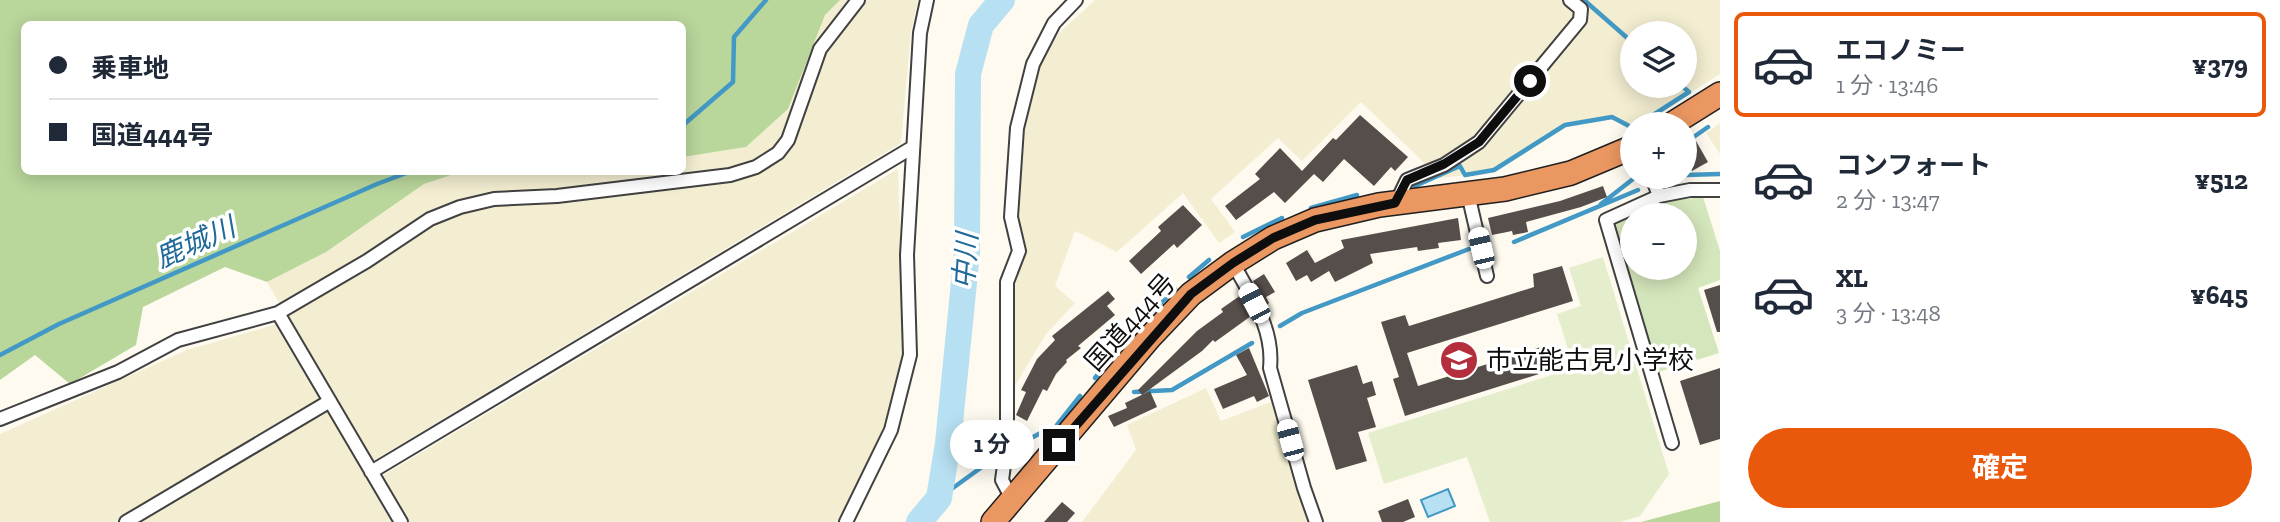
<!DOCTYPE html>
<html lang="ja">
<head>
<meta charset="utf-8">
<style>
  body { margin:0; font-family:"Zilla Slab","Noto Sans JP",serif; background:#f2f2f3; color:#1f2937; height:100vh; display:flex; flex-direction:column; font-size:26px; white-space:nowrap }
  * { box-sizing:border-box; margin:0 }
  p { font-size:23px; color:#747a83 }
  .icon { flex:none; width:38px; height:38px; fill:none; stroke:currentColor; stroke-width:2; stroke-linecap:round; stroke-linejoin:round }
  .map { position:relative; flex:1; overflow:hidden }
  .side { display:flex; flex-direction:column; background:#fff; width:560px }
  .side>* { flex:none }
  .hud { position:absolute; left:21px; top:21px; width:665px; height:154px; border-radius:10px; box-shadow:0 4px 18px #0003; display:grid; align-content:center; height:154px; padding:0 28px; background:#fff }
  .tools { position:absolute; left:1620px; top:21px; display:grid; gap:14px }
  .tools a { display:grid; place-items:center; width:77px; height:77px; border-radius:50%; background:#fff; box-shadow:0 4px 18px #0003; font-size:35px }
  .end { position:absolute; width:32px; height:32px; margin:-16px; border:9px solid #0e0e0e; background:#fff; box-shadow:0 0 0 4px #fff }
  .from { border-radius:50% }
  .bubble { position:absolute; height:49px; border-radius:24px; background:#fff; box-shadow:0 4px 18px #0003; font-size:23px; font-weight:700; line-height:49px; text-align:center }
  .car { position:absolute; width:21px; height:42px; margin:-21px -10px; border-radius:9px; box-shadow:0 0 5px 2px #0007; background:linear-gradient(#fff 24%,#345 0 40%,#fff 0 76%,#345 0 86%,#fff 0) }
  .hud b { display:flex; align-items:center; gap:24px; height:66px; font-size:26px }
  .hud b+b { border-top:2px solid #e0e1e3 }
  .hud i { width:18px; height:18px; background:#1f2937 }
  ul { padding:12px 0 0; list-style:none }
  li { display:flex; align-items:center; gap:21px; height:105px; margin:0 14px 10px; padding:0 14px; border:4px solid transparent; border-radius:10px }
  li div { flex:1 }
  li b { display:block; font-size:26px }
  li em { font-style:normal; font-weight:700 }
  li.current { border-color:#ea580c }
  li>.icon { width:63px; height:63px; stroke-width:1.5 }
  .action { display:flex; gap:14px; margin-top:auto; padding:14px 28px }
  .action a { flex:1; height:80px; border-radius:42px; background:#ea580c; color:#fff; font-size:28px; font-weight:700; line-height:80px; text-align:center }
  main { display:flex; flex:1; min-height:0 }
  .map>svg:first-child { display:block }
  .farmland { fill:#f3eed1; fill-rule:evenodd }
  .green { fill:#d4e6bb; fill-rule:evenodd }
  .forest { fill:#b9d69b }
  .pitch { fill:#e5eecc }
  .water { fill:#b7e0f2; stroke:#4399c5; stroke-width:2 }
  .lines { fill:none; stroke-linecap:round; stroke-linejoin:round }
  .stream { stroke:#4399c5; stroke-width:4.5 }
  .river { stroke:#b7e0f2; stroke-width:26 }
  .building { fill:#564e4b }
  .street-casing { stroke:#414141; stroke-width:16 }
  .highway-casing { stroke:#1f1f1f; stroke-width:26 }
  .street { stroke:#fff; stroke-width:12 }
  .highway { stroke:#eb9761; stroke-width:23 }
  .route { stroke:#0e0e0e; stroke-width:9 }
  .labels { text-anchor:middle; stroke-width:7; stroke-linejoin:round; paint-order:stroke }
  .street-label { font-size:26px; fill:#0e0e0e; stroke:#fff }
  .poi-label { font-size:26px; fill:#0e0e0e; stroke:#fff; text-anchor:start }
  .water-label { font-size:28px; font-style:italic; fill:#1f6a98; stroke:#fff }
</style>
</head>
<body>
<main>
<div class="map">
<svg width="1720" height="522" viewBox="0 0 1720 522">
  <rect width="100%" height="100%" fill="#fefaf0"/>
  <path class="farmland" d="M840 0H918L911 31 901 143 371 462 267 282 326 252 424 184 460 172H682L683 157 746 147 788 109 825 15Z
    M1095 0H1720V74L1641 124H1633L1631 131 1612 119 1566 127 1495 172 1440 178 1361 102 1302 161 1278 138 1211 199 1235 232 1219 243 1183 193 1117 252 1075 231 1055 286 1075 303 1046 334 1013 389 1012 280 1020 124 1040 63 1059 33ZM1633 33H1685V86H1633Z
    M1719 124 1720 126V154L1706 133Z
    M898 169 904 353 889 423 847 510 839 522H409L382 476Z
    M277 324 323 399 120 522H0V434L187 350Z
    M1206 388 1221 421 1281 398 1319 522H1082L1136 450 1127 425Z
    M329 410 396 522H139Z"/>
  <path class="green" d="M1703 197 1720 251V280L1698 288 1719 353 1655 373 1612 223 1668 201ZM1633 215H1685V268H1633Z"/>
  <path class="forest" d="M0 0H840L825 15 788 109 746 147 683 157 682 24H24V172H460L424 184 326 252 267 282 225 267 143 307 136 345 70 384 35 355 0 380Z
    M1720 501V522H1641Z"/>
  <path class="pitch" d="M1603 257 1669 474 1640 516 1620 522H1490L1467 457 1384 484 1368 433 1574 368 1557 314 1581 306 1569 268Z"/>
  <path class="water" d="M1448 489 1455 506 1428 517 1421 500Z"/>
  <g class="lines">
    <path class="stream" d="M1584 0 1633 43
      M1639 124 1689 92 1682 86
      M682 126 733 82 734 37 766 0
      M1685 143 1708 127
      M1685 175 1720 174
      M1415 186 1460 166 1465 175 1494 170 1565 125 1612 117 1633 128
      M1601 204 1633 179
      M1311 208 1357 195
      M1243 237 1282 218
      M1514 242 1638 190
      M1189 277 1209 260
      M1280 326 1302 313 1469 249
      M1135 329 1175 289
      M0 355 59 324 377 184 409 172
      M1095 378 1119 348
      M1134 392 1172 390 1252 343
      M1057 425 1080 396
      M1013 448 1046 430
      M939 498 993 459"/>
    <path class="river" d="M919 522 939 498 948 443 967 252 968 74 981 25 1002 0"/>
  </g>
  <path class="building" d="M1360 115 1408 157 1395 171 1391 167 1374 186 1344 159 1323 182 1314 174 1285 203 1274 192 1236 220 1225 206 1260 179 1255 174 1280 148 1302 171 1333 138 1336 140Z
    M1696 141 1708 162 1692 171 1690 167 1685 170V147Z
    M1603 186 1607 197 1581 207 1526 222 1528 232 1513 235 1512 231 1492 235 1488 218 1560 201Z
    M1183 205 1202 225 1177 248 1174 244 1141 274 1129 261 1161 231 1158 227Z
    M1458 218 1461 240 1438 243 1439 248 1418 251 1417 247 1370 254 1373 263 1335 282 1329 271 1311 282 1307 275 1296 281 1286 263 1307 250 1315 263 1344 248 1341 240Z
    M1562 266 1573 301 1407 353 1418 386 1547 345 1555 369 1405 416 1393 379 1399 377 1381 322 1405 315 1409 326 1483 303 1534 287 1533 274Z
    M1264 274 1275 292 1266 297 1269 303 1266 306 1253 281Z
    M1720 285V332H1717L1704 290Z
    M1108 291 1115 299 1107 306 1115 315 1078 346 1081 348 1066 360 1067 362 1056 374 1047 391 1043 389 1027 421 1016 415 1026 392 1021 390 1037 359 1055 340 1052 336Z
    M1241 295 1251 316 1215 342 1213 340 1202 351 1142 395 1138 390 1197 331 1223 312 1221 309Z
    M1249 348 1269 396 1257 402 1254 396 1223 409 1214 389 1247 375 1236 355Z
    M1357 365 1363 384 1372 381 1376 395 1367 398 1376 427 1358 432 1367 461 1336 470 1308 380Z
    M1720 368V439L1700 445 1680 381Z
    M1150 391 1157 407 1114 427 1108 416 1127 408 1125 403Z
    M1408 499 1415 517 1403 522H1382L1378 511Z
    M1062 502 1075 513 1067 522H1044Z"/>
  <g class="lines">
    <defs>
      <path id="street" d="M1652 177 1659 196 1690 190H1720
        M1468 194 1487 276
        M1659 196 1606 220 1672 443
        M1396 203 1407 180 1444 165 1479 142 1580 20 1581 9 1570 0
        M1233 263C1251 297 1274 328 1270 368L1304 488 1316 522
        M278 313 401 522
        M0 419 118 372 178 340 278 313 367 261 430 219 460 207 494 199 557 196 730 175 756 167 778 153 788 140 820 49 858 0
        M371 472 913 147
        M1012 499 1002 480 1007 443V282L1019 251 1011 217 1017 128 1033 64 1054 23 1076 0
        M126 522 330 401
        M846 522 891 430 910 355 907 255 920 33 927 0"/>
      <path id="highway" d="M1672 124 1720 94
        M993 522 1150 337 1191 294 1233 263 1273 238 1315 220 1379 205 1505 189 1571 173 1633 147"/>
    </defs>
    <use href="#street" class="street-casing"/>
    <use href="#highway" class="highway-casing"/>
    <use href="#street" class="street"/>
    <use href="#highway" class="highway"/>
  </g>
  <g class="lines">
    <path class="route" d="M1059 445 1191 294 1233 263 1273 238 1315 220 1395 203 1407 180 1444 164 1479 142 1530 81"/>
  </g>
  <defs>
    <symbol id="school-disc" viewBox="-11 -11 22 22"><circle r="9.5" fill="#b52e3d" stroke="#fff"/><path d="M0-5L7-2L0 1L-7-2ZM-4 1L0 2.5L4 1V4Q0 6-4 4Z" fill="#fff"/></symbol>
  </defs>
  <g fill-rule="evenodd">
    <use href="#school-disc" x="1437" y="338" width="44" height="44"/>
  </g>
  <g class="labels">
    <g class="street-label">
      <text transform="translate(1130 322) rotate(-48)" y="9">国道444号</text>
    </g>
    <g class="poi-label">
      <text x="1486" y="369">市立能古見小学校</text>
    </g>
    <g class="water-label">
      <text transform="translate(195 242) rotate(-24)" y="10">鹿城川</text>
      <text transform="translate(965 261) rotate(-86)" y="10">中川</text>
    </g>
  </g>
</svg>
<div class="tools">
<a><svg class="icon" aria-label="layers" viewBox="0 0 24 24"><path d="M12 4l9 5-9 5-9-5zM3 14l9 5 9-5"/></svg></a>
<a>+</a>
<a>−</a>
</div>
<i class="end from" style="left:1530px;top:81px"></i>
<i class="end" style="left:1059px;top:445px"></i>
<div class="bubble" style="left:950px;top:420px;width:84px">1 分</div>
<i class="car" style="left:1481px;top:248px;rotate:347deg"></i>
<i class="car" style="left:1254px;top:303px;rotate:332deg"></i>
<i class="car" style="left:1290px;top:440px;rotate:345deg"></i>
<div class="hud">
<b><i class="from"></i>乗車地</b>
<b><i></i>国道444号</b>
</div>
</div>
<section class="side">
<ul>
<li class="current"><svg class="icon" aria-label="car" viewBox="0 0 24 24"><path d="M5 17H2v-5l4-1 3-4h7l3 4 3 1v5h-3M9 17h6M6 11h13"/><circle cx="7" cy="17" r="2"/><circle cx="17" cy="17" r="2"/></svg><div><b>エコノミー</b><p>1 分 · 13:46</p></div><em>¥379</em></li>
<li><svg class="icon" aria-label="car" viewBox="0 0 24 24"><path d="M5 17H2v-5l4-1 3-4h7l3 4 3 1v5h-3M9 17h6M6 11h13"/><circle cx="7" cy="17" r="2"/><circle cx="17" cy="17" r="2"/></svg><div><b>コンフォート</b><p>2 分 · 13:47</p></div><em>¥512</em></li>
<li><svg class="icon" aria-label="car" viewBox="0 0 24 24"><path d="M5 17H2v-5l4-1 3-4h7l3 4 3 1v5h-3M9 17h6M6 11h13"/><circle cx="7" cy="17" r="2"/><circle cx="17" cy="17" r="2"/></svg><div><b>XL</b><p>3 分 · 13:48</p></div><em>¥645</em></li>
</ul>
<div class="action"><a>確定</a></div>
</section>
</main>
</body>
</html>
